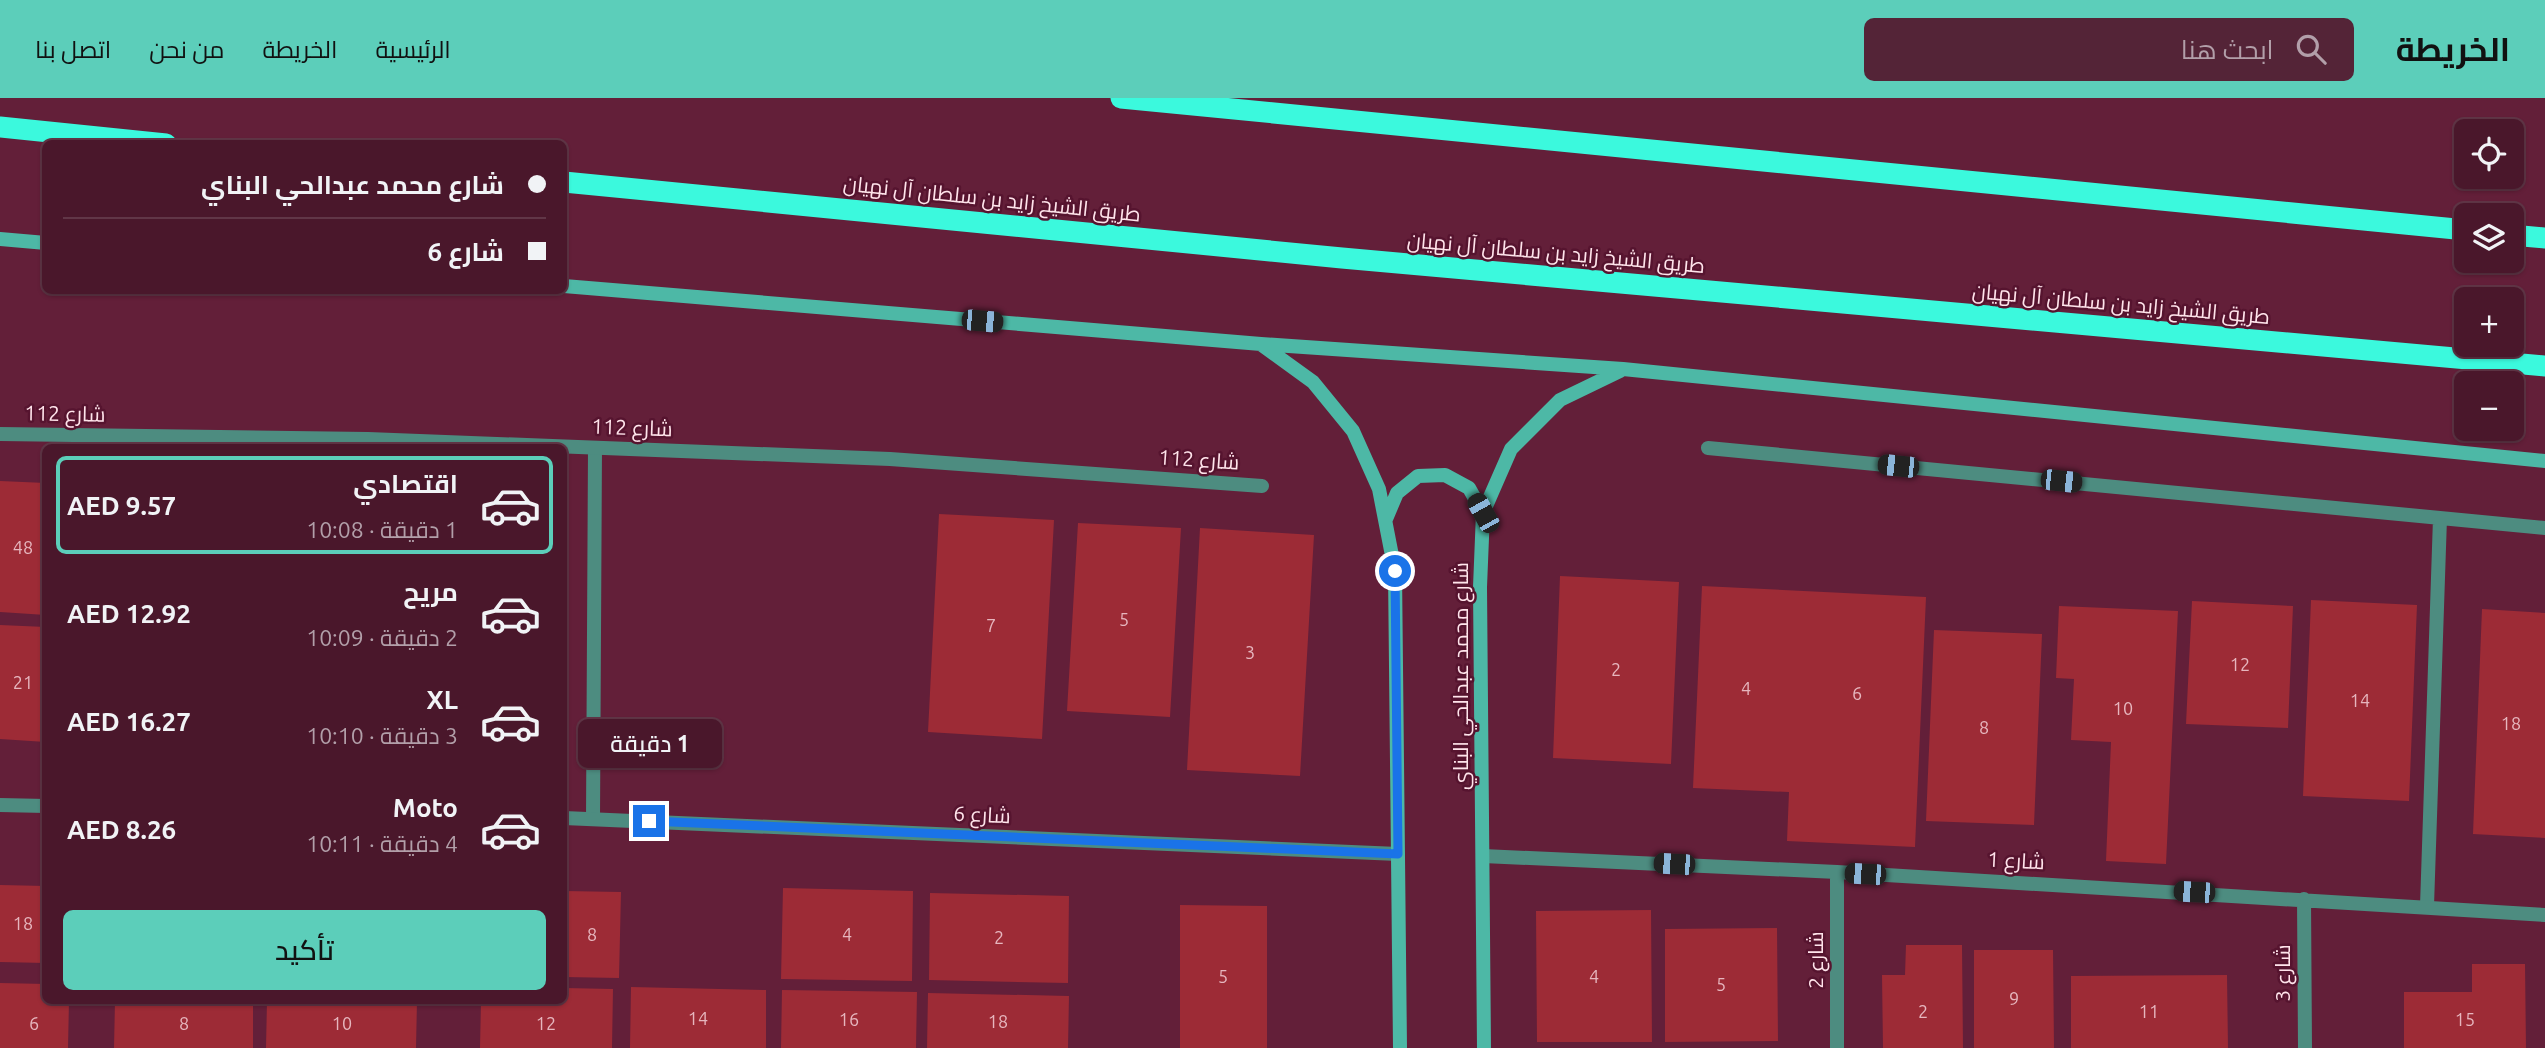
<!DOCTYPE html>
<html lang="ar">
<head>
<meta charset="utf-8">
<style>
  body { margin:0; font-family:Ubuntu,Cairo,sans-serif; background:#542437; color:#f1f3f6; direction:rtl; height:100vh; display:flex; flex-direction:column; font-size:26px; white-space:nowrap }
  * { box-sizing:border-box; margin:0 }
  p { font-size:23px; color:#b29fa9 }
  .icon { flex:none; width:38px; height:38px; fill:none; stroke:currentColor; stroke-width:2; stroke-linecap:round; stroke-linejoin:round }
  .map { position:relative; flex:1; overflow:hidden; direction:ltr }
  .panel { position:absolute; left:42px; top:346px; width:525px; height:560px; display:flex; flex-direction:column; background:#4a172b; border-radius:10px; box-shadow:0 2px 5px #0004,0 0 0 2px #613647; direction:rtl }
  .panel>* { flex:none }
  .guide { position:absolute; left:42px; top:42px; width:525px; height:154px; border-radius:10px; box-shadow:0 2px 5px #0004,0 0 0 2px #613647; direction:rtl; display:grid; align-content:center; height:154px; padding:0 21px; background:#4a172b }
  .tools { position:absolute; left:2454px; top:21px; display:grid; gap:14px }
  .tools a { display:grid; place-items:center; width:70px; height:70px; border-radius:10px; background:#4a172b; box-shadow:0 2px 5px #0004,0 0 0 2px #613647; font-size:35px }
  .end { position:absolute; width:32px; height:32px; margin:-16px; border:9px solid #1a73e8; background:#fff; box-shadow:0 0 0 4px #fff }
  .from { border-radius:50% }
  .bubble { position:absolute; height:49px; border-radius:10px; background:#4a172b; box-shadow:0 2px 5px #0004,0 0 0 2px #613647; font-size:23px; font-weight:600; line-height:49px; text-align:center; direction:rtl }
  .car { position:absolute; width:21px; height:42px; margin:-21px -10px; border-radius:9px; box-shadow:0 0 5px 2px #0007; background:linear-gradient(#222 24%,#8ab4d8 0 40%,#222 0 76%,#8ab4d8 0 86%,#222 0) }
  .guide b { display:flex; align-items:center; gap:24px; height:66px; font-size:26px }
  .guide b+b { border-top:2px solid #613647 }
  .guide i { width:18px; height:18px; background:#f1f3f6 }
  ul { padding:12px 0 0; list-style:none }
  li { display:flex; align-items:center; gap:21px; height:98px; margin:0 14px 10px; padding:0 7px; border:4px solid transparent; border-radius:10px }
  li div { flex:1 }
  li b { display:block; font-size:26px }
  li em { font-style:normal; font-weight:600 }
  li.selected { border-color:#5cceba }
  li>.icon { width:63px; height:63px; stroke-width:1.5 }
  .primary-button { display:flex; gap:14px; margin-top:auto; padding:14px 21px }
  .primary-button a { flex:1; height:80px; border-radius:10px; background:#5cceba; color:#111; font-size:28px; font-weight:600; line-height:80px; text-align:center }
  header { display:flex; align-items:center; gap:42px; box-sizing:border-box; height:98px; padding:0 35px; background:#5cceba; color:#111 }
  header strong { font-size:33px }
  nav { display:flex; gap:38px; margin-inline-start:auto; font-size:24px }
  .search { width:490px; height:63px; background:#542437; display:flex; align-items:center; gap:18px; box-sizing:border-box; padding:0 24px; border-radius:10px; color:#b29fa9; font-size:26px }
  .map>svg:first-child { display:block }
  .building { fill:#9d2b36 }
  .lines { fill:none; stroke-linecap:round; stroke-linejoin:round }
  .lane { stroke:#4d8c80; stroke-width:14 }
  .street { stroke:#4d8c80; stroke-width:14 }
  .secondary { stroke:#4db8a6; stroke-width:14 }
  .highway { stroke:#3bf9dd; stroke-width:21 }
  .route { stroke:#1a73e8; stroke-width:9 }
  .labels { text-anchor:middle; stroke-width:5; stroke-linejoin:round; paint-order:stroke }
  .number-label { font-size:18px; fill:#e6b6be }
  .street-label { font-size:21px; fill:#ffe4eb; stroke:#56142f }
</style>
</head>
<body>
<header>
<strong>الخريطة</strong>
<div class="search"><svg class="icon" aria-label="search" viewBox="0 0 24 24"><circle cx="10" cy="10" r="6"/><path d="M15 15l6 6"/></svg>ابحث هنا</div>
<nav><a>الرئيسية</a><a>الخريطة</a><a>من نحن</a><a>اتصل بنا</a></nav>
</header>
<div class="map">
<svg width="2545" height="950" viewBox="0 0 2545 950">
  <rect width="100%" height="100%" fill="#631f39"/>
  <path class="building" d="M0 383 46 385V517L0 514Z
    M939 416 1054 422 1042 641 928 634Z
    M1078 425 1181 430 1170 619 1067 613Z
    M1200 430 1314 437 1300 678 1187 672Z
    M1560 478 1679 484 1671 666 1553 660Z
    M1702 488 1926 499 1915 749 1787 743 1789 694 1693 690Z
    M2311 502 2417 507 2409 703 2303 698Z
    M2192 503 2293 508 2288 630 2186 626Z
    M2059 508 2178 513 2166 766 2106 763 2111 644 2071 642 2074 581 2056 580Z
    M2482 511 2545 515V740L2473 736Z
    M0 527 46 529V644L0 641Z
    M1934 532 2042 536 2034 727 1926 723Z
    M0 787 46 788V865L0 864Z
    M783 790 913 793 912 883 781 881Z
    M564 793 621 794 619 880 564 879Z
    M930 795 1069 798 1068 885 929 882Z
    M1180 807 1267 808V950H1180Z
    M1651 812 1652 944H1537L1536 813Z
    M1777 830 1778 943 1665 944V831Z
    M1906 847H1962L1963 950H1883L1882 877H1905Z
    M1974 852H2053L2054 950H1974Z
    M2472 866H2525L2526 950H2404V894H2472Z
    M2227 877 2228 950H2071V878Z
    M0 885 46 886V903H69L68 950H0Z
    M631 889 766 892V950H630Z
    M564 890 613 891 612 950H480L481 903H564Z
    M782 892 917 894 916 950H781Z
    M928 895 1069 898 1068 950H927Z
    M115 903H253V950H114Z
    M267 903H417L416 950H266Z"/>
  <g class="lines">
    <path class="lane" d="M1708 350 2545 430
      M593 721 595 350
      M2427 808 2440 420"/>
    <path class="street" d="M0 336 368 341 890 361 1262 388
      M0 707 46 708
      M564 720 1398 756
      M1483 758 1837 774 2545 817
      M2304 801 2305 950
      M1837 950V774"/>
    <path class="secondary" d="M0 141 46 145
      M564 188 1261 246 1623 271 2545 363
      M1262 247 1313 284 1353 333 1379 391 1395 473 1400 950
      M1386 421 1397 395 1418 378 1445 377 1469 390 1483 415
      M1484 950 1480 489 1483 415 1511 351 1560 302 1620 273"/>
    <path class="highway" d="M1121 0 2466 132
      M0 29 166 46
      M564 84 1342 160 2545 268
      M2511 137 2545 140"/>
  </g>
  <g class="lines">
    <path class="route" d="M649 723 1398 756 1395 473"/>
  </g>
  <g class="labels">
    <g class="number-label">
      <text x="23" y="456">48</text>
      <text x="1124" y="528">5</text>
      <text x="991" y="534">7</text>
      <text x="1250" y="561">3</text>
      <text x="2240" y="573">12</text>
      <text x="1616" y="578">2</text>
      <text x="23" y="591">21</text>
      <text x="1746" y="597">4</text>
      <text x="1857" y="602">6</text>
      <text x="2360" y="609">14</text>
      <text x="2123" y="617">10</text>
      <text x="2511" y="632">18</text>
      <text x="1984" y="636">8</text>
      <text x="23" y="832">18</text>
      <text x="592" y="843">8</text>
      <text x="847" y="843">4</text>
      <text x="999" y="846">2</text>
      <text x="1223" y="885">5</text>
      <text x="1594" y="885">4</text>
      <text x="1721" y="893">5</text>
      <text x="2014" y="907">9</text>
      <text x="1923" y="920">2</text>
      <text x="2149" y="920">11</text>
      <text x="698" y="927">14</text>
      <text x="849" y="928">16</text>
      <text x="2465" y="928">15</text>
      <text x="998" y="930">18</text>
      <text x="34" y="932">6</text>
      <text x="184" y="932">8</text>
      <text x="342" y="932">10</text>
      <text x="546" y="932">12</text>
    </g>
    <g class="street-label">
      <text transform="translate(992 101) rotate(6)" y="7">طريق الشيخ زايد بن سلطان آل نهيان</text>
      <text transform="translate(1556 155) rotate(5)" y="7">طريق الشيخ زايد بن سلطان آل نهيان</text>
      <text transform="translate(2121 206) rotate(5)" y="7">طريق الشيخ زايد بن سلطان آل نهيان</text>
      <text transform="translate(65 316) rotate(1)" y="7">شارع 112</text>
      <text transform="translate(632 330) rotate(2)" y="7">شارع 112</text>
      <text transform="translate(1199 362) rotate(4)" y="7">شارع 112</text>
      <text transform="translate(1461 578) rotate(-90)" y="7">شارع محمد عبدالحي البناي</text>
      <text transform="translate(982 717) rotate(3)" y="7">شارع 6</text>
      <text transform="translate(2016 763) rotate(3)" y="7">شارع 1</text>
      <text transform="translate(1816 862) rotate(-90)" y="7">شارع 2</text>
      <text transform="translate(2283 875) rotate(-90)" y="7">شارع 3</text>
    </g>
  </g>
</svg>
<div class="tools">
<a><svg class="icon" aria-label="locate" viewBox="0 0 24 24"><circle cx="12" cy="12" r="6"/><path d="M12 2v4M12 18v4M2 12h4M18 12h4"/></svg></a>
<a><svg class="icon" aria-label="layers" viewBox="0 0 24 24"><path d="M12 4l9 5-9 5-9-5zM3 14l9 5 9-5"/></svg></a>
<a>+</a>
<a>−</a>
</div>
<i class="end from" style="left:1395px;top:473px"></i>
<i class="end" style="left:649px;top:723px"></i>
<div class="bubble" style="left:578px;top:621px;width:144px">1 دقيقة</div>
<i class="car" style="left:982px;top:223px;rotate:95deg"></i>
<i class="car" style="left:1898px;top:368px;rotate:276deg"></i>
<i class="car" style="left:2061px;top:383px;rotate:96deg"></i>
<i class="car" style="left:1483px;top:415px;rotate:331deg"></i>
<i class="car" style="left:1674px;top:766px;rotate:273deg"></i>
<i class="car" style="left:1865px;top:776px;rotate:273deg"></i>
<i class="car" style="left:2194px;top:794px;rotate:273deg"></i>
<div class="guide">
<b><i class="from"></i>شارع محمد عبدالحي البناي</b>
<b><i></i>شارع 6</b>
</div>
<section class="panel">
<ul>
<li class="selected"><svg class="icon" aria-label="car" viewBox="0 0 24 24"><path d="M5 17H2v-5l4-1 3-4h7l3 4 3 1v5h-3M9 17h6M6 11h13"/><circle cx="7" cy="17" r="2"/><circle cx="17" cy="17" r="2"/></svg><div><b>اقتصادي</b><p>1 دقيقة · 10:08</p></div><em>AED 9.57</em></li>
<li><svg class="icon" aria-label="car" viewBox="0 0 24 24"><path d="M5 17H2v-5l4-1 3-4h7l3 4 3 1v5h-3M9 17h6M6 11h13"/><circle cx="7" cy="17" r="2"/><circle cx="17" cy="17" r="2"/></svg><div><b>مريح</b><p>2 دقيقة · 10:09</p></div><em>AED 12.92</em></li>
<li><svg class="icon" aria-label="car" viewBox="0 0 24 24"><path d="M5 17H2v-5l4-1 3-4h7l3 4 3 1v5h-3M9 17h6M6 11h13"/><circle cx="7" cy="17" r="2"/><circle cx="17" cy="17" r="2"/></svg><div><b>XL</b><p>3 دقيقة · 10:10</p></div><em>AED 16.27</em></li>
<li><svg class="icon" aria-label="car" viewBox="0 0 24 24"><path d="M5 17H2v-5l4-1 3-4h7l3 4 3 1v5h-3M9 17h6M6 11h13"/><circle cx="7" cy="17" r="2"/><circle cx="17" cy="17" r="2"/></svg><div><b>Moto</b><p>4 دقيقة · 10:11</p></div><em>AED 8.26</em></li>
</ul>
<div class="primary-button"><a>تأكيد</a></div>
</section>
</div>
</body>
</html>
